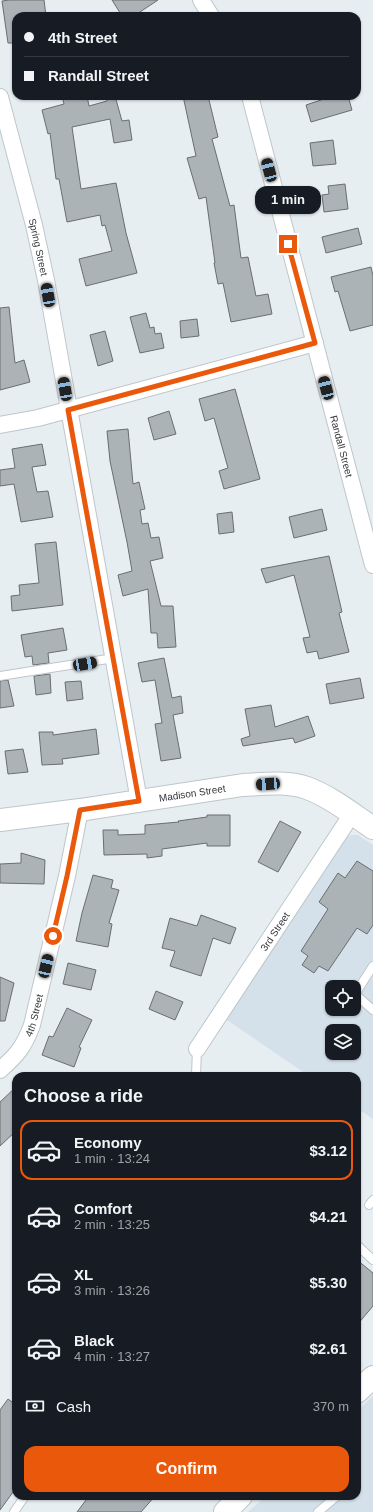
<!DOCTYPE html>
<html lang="en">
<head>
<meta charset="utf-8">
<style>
  body { margin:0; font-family:Helvetica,sans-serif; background:#20242c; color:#f1f3f6; height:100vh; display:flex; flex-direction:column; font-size:15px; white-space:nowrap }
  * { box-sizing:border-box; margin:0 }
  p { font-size:13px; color:#9ea1a6 }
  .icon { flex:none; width:22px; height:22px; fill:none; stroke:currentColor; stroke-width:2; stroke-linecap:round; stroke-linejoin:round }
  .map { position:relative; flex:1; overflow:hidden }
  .sheet { position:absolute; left:12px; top:1072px; width:349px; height:428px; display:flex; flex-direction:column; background:#171b24; border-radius:12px; box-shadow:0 1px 3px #0004 }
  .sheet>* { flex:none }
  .guide { position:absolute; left:12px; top:12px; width:349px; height:88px; border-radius:12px; box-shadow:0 1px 3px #0004; display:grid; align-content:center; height:88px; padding:0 12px; background:#171b24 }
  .fabs { position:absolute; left:325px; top:980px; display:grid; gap:8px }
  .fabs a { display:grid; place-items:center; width:36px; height:36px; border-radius:8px; background:#171b24; box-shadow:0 1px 3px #0004; font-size:20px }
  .end { position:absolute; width:18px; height:18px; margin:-9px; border:5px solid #ea580c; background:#fff; box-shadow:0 0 0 2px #fff }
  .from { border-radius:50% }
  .bubble { position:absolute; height:28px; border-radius:12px; background:#171b24; box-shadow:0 1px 3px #0004; font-size:13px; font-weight:800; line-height:28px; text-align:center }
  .car { position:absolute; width:12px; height:24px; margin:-12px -6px; border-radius:5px; box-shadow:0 0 3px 1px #0007; background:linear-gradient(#222 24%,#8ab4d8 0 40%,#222 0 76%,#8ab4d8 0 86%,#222 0) }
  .guide b { display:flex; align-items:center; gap:14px; height:38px; font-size:15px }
  .guide b+b { border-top:1px solid #363941 }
  .guide i { width:10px; height:10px; background:#f1f3f6 }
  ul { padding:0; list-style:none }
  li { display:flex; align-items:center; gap:12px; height:60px; margin:0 8px 6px; padding:0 4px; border:2px solid transparent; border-radius:12px }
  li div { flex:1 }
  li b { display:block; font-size:15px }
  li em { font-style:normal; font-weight:800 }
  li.current { border-color:#ea580c }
  li>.icon { width:36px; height:36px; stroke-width:1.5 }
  h2 { padding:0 12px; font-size:18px; line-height:48px }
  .pay { display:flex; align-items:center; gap:10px; height:44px; padding:0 12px; font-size:15px }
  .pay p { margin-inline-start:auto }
  .cta { display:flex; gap:8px; margin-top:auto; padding:8px 12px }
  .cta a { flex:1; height:46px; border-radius:12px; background:#ea580c; color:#fff; font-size:16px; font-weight:800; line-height:46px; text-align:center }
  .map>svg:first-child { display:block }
  .built { fill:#d4e1ea; fill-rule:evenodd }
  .building { fill:#acb3b7; stroke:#686e72 }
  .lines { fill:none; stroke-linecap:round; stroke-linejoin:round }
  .lane-casing { stroke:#bfc6ca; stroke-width:10 }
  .street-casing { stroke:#bfc6ca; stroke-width:18 }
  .secondary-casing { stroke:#bfc6ca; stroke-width:24 }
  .lane { stroke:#fff; stroke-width:8 }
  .street { stroke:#fff; stroke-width:16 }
  .secondary { stroke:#fff; stroke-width:22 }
  .route { stroke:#ea580c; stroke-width:5 }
  .labels { text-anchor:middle; stroke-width:3; stroke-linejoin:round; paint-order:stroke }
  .street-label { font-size:10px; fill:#333537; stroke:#fff }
</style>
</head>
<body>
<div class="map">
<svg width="373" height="1512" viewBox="0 0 373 1512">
  <rect width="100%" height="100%" fill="#e7eef2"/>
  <path class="built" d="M351 835H358L373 845V1119L357 1108V1076H309L224 1018 343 839ZM332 987H354V1009H332ZM332 1031H354V1053H332Z
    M373 1396V1512H248L266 1496H357V1411Z"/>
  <path class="building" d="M9 0H44L46 16H16V43H8L2 1Z
    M112 0H158L134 16H122Z
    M62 96H87L89 106 107 101V98L115 96 122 121 129 120 132 140 114 143 110 119 72 127 81 189 116 183 126 233 137 273 86 286 79 259 112 251 105 225 102 226 100 215 67 222 59 179H56L50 133 48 134 42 110 64 104Z
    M183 96H208L218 137 212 139 230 206 234 205 241 258 248 257 256 296 268 294 272 314 231 322 223 283 218 284 214 263H215L206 197 199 199 187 158 196 156Z
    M333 96H348L352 110 311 122 306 105Z
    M333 140 336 164 313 166 310 143Z
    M345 184 348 209 324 212 322 195 329 194 328 186Z
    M358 228 362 244 326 253 322 237Z
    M371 267 373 276V325L350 331 338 291 335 292 331 277Z
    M9 307 15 363 24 360 30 382 0 390V308Z
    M146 313 150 328 154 327 155 334 161 333 164 348 140 353 130 317Z
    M197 319 199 336 181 338 180 321Z
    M105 331 113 361 98 366 90 335Z
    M235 389 260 479 224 489 219 471 228 468 214 418 205 421 199 399Z
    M169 411 176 434 154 440 148 418Z
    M128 429 133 484 139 482 145 509 140 510 142 524 148 523 151 538 159 537 163 558 150 561 161 606H173L176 647 158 648 157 633H151L148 589 123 596 118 575 132 571 127 542 110 461 107 431Z
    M42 444 46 465 32 467 37 492 48 491 53 517 21 522 14 484 0 486V470L15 468 12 449Z
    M322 509 327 530 294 538 289 517Z
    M232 512 234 532 219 534 217 514Z
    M56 542 63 605 12 611 11 596 20 595 19 585 39 583 35 544Z
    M329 556 342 612 339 613 349 652 319 659 317 651 307 653 303 638 310 637 294 575 266 583 261 569Z
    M63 628 67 650 48 653 49 663 33 665 32 656 25 657 21 635Z
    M164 658 172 698 181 696 183 713 173 715 181 758 161 761 155 724 162 723 155 680 142 682 138 663Z
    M50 674 51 693 36 695 34 676Z
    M360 678 364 698 330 704 326 684Z
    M8 680 14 706 0 708V681Z
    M81 681 83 699 67 701 65 682Z
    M271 705 275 727 308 716 315 736 295 743 293 738 243 746 241 739 250 736 245 709Z
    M96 729 99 754 62 759 63 764 42 765 39 732H53V735Z
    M23 749 28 772 8 774 5 751Z
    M207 815H230V846H207V843L162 849V856L147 858V854L104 855 103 830H118V835L145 834V825L179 822 178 821 207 817Z
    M280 821 301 832 278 872 258 862Z
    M21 853 45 860 44 884 0 883V864L21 863Z
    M357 861 373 871V925L367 934 357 928 328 971 319 966 314 973 302 965 308 956 301 951 328 909 319 902 338 873 345 878Z
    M93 875 113 880 111 888 119 890 109 923 112 924 108 947 76 941 82 913Z
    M201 915 236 928 230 944 213 938 201 976 170 966 175 951 162 948 170 918 197 926Z
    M68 963 96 970 91 990 63 984Z
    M0 977 14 983 5 1021H0Z
    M156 991 183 1002 175 1020 149 1009Z
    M67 1008 92 1020 79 1047 81 1048 74 1067 42 1055 49 1036 53 1037Z
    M16 1087V1131L0 1146V1102Z
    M357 1260 373 1273V1306L357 1325Z
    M8 1399 16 1405V1488L0 1510V1410Z
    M89 1496H155L141 1512H77Z"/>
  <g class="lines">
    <defs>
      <path id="lane" d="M0 676 114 658
        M373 966 355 994 373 1010
        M196 1076 197 1049
        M369 1205 373 1200
        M357 1245 373 1260
        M14 1512 25 1496
        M318 1512 337 1496"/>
      <g id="street">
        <path d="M201 0 211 16"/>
        <path id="s1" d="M250 96 373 565"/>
        <path id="s2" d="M0 97 34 225 46 280 139 801"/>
        <path d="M0 425 38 418 315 343"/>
        <path id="s3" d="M197 1049 352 814"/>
        <path id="s4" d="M0 1070C17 1055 24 1047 32 1025L67 876 80 810"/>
      </g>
      <g id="secondary">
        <path id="s5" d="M0 820 80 810 243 785C264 784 287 781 307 788 331 797 352 814 373 828"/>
        <path d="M357 1392 373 1377"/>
        <path d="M225 1512 241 1496"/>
      </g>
    </defs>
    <use href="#lane" class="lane-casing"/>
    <use href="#street" class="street-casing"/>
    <use href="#secondary" class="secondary-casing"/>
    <use href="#lane" class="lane"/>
    <use href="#street" class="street"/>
    <use href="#secondary" class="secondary"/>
  </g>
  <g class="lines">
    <path class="route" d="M53 936 67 876 80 810 139 801 68 410 315 343 288 244"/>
  </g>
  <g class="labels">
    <g class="street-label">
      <text dy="4" stroke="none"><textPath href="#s2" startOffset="155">Spring Street</textPath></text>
      <text dy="4" stroke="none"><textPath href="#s1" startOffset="362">Randall Street</textPath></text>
      <text dy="4" stroke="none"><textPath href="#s5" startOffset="194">Madison Street</textPath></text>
      <text dy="4" stroke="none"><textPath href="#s3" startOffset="141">3rd Street</textPath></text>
      <text dy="4" stroke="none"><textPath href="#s4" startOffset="66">4th Street</textPath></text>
    </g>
  </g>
</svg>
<div class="fabs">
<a><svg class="icon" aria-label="locate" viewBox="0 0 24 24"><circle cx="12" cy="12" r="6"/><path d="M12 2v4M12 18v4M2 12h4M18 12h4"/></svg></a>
<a><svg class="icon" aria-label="layers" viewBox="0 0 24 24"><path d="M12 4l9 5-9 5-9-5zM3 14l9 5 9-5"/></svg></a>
</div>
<i class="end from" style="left:53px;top:936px"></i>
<i class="end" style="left:288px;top:244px"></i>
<div class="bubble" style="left:255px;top:186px;width:66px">1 min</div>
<i class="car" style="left:269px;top:170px;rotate:345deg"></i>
<i class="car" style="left:48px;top:295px;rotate:350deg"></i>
<i class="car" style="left:326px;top:388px;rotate:345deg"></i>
<i class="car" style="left:65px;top:389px;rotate:350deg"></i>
<i class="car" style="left:85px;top:664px;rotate:80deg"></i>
<i class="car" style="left:268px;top:784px;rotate:266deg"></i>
<i class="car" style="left:46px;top:966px;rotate:13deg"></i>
<div class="guide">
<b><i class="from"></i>4th Street</b>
<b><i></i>Randall Street</b>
</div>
<section class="sheet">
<h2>Choose a ride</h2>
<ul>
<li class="current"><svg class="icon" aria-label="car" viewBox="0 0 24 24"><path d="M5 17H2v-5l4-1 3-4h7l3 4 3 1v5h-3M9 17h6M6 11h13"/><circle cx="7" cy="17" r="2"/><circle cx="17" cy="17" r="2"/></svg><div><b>Economy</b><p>1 min · 13:24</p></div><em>$3.12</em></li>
<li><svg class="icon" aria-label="car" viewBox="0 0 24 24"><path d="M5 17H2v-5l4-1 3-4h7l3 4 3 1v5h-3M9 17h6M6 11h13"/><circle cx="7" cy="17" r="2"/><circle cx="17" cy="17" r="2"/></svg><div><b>Comfort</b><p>2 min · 13:25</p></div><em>$4.21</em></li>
<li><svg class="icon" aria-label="car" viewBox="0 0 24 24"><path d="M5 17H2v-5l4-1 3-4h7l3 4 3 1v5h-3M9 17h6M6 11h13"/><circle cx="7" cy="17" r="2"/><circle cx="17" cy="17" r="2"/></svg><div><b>XL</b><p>3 min · 13:26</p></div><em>$5.30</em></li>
<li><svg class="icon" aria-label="car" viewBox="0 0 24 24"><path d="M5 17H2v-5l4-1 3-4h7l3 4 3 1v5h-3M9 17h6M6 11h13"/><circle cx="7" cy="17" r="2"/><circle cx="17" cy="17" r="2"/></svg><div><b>Black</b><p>4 min · 13:27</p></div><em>$2.61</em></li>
</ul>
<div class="pay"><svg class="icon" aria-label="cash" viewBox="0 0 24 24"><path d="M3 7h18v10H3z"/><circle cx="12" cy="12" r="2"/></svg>Cash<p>370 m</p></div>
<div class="cta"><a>Confirm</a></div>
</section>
</div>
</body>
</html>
